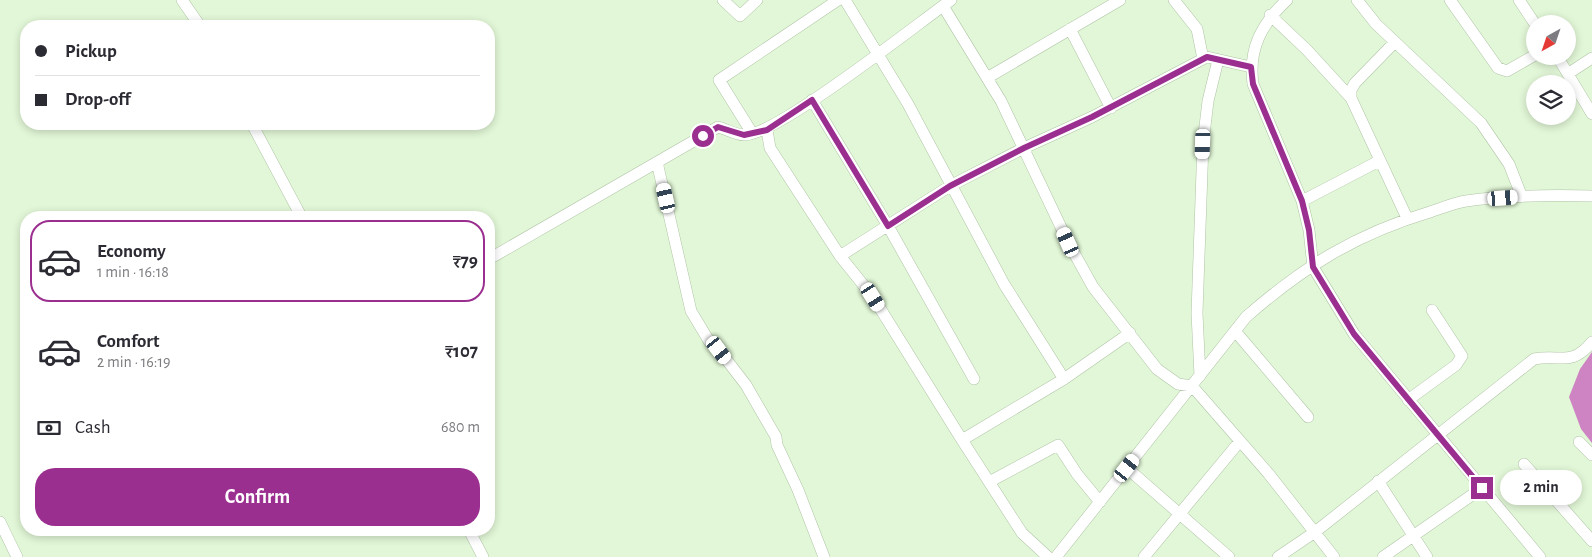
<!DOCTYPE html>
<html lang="en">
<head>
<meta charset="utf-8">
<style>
  body { margin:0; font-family:"Alegreya Sans",sans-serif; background:#f2f2f3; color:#2b2b33; height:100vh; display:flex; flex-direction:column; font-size:19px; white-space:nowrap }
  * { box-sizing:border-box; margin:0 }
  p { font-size:16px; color:#7c7c81 }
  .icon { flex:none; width:28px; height:28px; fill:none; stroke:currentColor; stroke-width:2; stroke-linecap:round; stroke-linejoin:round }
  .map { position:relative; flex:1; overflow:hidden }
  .sheet { position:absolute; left:20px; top:211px; width:475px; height:325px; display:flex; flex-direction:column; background:#fff; border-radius:20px; box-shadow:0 2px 8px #0003 }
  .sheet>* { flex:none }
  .top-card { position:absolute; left:20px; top:20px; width:475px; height:110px; border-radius:20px; box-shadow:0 2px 8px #0003; display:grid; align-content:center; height:110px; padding:0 15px; background:#fff }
  .needle { width:32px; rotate:220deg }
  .fabs { position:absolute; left:1526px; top:15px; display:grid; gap:10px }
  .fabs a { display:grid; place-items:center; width:50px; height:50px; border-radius:50%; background:#fff; box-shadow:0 2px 8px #0003; font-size:25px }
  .end { position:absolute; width:22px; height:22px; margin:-11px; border:6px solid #9b2f90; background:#fff; box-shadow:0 0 0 2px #fff }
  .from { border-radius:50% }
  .bubble { position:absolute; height:35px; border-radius:18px; background:#fff; box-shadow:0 2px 8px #0003; font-size:16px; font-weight:700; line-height:35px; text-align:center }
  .car { position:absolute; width:15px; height:30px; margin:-15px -8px; border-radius:6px; box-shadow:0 0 4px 1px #0007; background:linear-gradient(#fff 24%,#345 0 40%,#fff 0 76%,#345 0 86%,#fff 0) }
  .top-card b { display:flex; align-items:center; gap:18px; height:48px; font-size:19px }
  .top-card b+b { border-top:1px solid #e1e1e2 }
  .top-card i { width:12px; height:12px; background:#2b2b33 }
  ul { padding:9px 0 0; list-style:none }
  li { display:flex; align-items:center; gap:15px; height:82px; margin:0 10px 8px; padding:0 5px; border:2px solid transparent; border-radius:20px }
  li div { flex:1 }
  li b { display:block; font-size:19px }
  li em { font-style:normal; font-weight:700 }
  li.current { border-color:#9b2f90 }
  li>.icon { width:45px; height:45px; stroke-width:1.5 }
  .pay { display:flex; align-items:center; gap:12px; height:55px; padding:0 15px; font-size:19px }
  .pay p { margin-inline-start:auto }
  .button { display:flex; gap:10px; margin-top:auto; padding:10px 15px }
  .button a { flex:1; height:58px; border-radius:20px; background:#9b2f90; color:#fff; font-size:20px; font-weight:700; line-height:58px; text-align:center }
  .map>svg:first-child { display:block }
  .water { fill:#ce83c3 }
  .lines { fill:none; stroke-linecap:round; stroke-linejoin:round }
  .minor-casing { stroke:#afc4a6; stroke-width:12 }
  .minor { stroke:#fff; stroke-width:11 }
  .route { stroke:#9b2f90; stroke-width:6 }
</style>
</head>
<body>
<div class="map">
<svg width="1592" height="557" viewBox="0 0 1592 557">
  <rect width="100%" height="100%" fill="#e2f7d7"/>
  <path class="water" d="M1592 352V443L1581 429 1569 397 1580 369Z"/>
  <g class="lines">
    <defs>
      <path id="minor" d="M182 0 200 26
        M723 0 740 16 757 0
        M845 0 908 104 1004 284 1064 379
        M1174 0 1197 29 1203 59
        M1287 0C1262 23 1248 49 1253 84L1302 201 1309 230 1313 267 1354 334 1540 557
        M1357 0 1376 24 1481 123 1509 164 1522 197
        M1450 0 1498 68 1507 71 1535 55
        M1519 0 1535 24
        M943 6 1001 101 1068 242 1093 287 1157 369 1178 384 1192 386 1268 473 1334 557
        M1270 15 1307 50 1351 98
        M1070 29 1111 108
        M1395 42 1355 83 1351 90V98L1407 218
        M1557 56 1592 114
        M1569 73 1592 58
        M987 78 1120 0
        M812 100 888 226 974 379
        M252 124 302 218
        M767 130 770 148 840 256 873 297 962 440
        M752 133 719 80 838 0
        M657 162 691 311 709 341 719 350 746 385 776 437 777 445 798 490 824 557
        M1302 201 1379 161
        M840 256 950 186 1024 148 1092 117 1203 59 1207 57 1251 67
        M489 259 718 127C726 129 736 135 744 135 775 137 917 24 951 0
        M1235 331 1308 417
        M1200 376 1197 313 1203 143 1208 101 1218 60
        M1408 400 1456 365 1462 356 1432 310
        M1579 442 1592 455
        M1524 464 1592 541
        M1127 468 1229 557
        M1378 481 1427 557
        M989 482 1058 445 1077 474 1100 502
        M0 522 17 557
        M469 530 483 557
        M1048 557 1022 533 962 440 1064 379 1130 333
        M1056 557 1246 317C1303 267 1356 234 1430 212 1442 208 1454 203 1466 201 1507 195 1551 195 1592 196
        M1144 557 1240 441
        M1278 557 1315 532 1534 359C1561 354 1571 367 1592 342
        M1383 557 1482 488"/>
    </defs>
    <use href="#minor" class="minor-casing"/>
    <use href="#minor" class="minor"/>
  </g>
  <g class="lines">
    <path class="route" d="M703 136 718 127 744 135 767 130 812 100 888 226 950 186 1024 148 1092 117 1207 57 1251 67 1253 84 1302 201 1309 230 1313 267 1354 334 1482 488"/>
  </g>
</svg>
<div class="fabs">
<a><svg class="needle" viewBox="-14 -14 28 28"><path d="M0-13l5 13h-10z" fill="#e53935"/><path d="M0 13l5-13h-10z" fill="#7c7c81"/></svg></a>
<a><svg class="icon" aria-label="layers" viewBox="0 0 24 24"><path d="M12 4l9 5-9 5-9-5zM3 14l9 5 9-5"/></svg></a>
</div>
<i class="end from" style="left:703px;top:136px"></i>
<i class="end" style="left:1482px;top:488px"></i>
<div class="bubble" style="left:1500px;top:470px;width:82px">2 min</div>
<i class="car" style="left:1203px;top:144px;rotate:182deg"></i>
<i class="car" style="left:666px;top:198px;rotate:347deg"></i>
<i class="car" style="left:1503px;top:198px;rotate:86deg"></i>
<i class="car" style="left:1068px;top:242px;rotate:336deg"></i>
<i class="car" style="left:873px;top:297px;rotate:148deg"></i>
<i class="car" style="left:719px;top:350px;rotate:143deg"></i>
<i class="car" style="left:1127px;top:468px;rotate:38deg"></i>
<div class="top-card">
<b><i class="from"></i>Pickup</b>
<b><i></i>Drop-off</b>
</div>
<section class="sheet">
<ul>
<li class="current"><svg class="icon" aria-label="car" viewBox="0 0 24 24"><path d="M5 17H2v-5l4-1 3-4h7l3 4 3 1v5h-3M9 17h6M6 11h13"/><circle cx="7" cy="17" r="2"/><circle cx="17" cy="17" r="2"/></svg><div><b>Economy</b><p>1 min · 16:18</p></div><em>₹79</em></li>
<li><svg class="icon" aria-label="car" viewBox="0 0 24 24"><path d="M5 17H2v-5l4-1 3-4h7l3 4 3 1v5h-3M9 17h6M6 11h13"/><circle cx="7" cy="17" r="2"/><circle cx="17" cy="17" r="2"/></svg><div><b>Comfort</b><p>2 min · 16:19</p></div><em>₹107</em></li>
</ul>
<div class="pay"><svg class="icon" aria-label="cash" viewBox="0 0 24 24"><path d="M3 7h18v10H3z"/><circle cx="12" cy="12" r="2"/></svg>Cash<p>680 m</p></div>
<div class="button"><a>Confirm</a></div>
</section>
</div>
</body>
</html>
